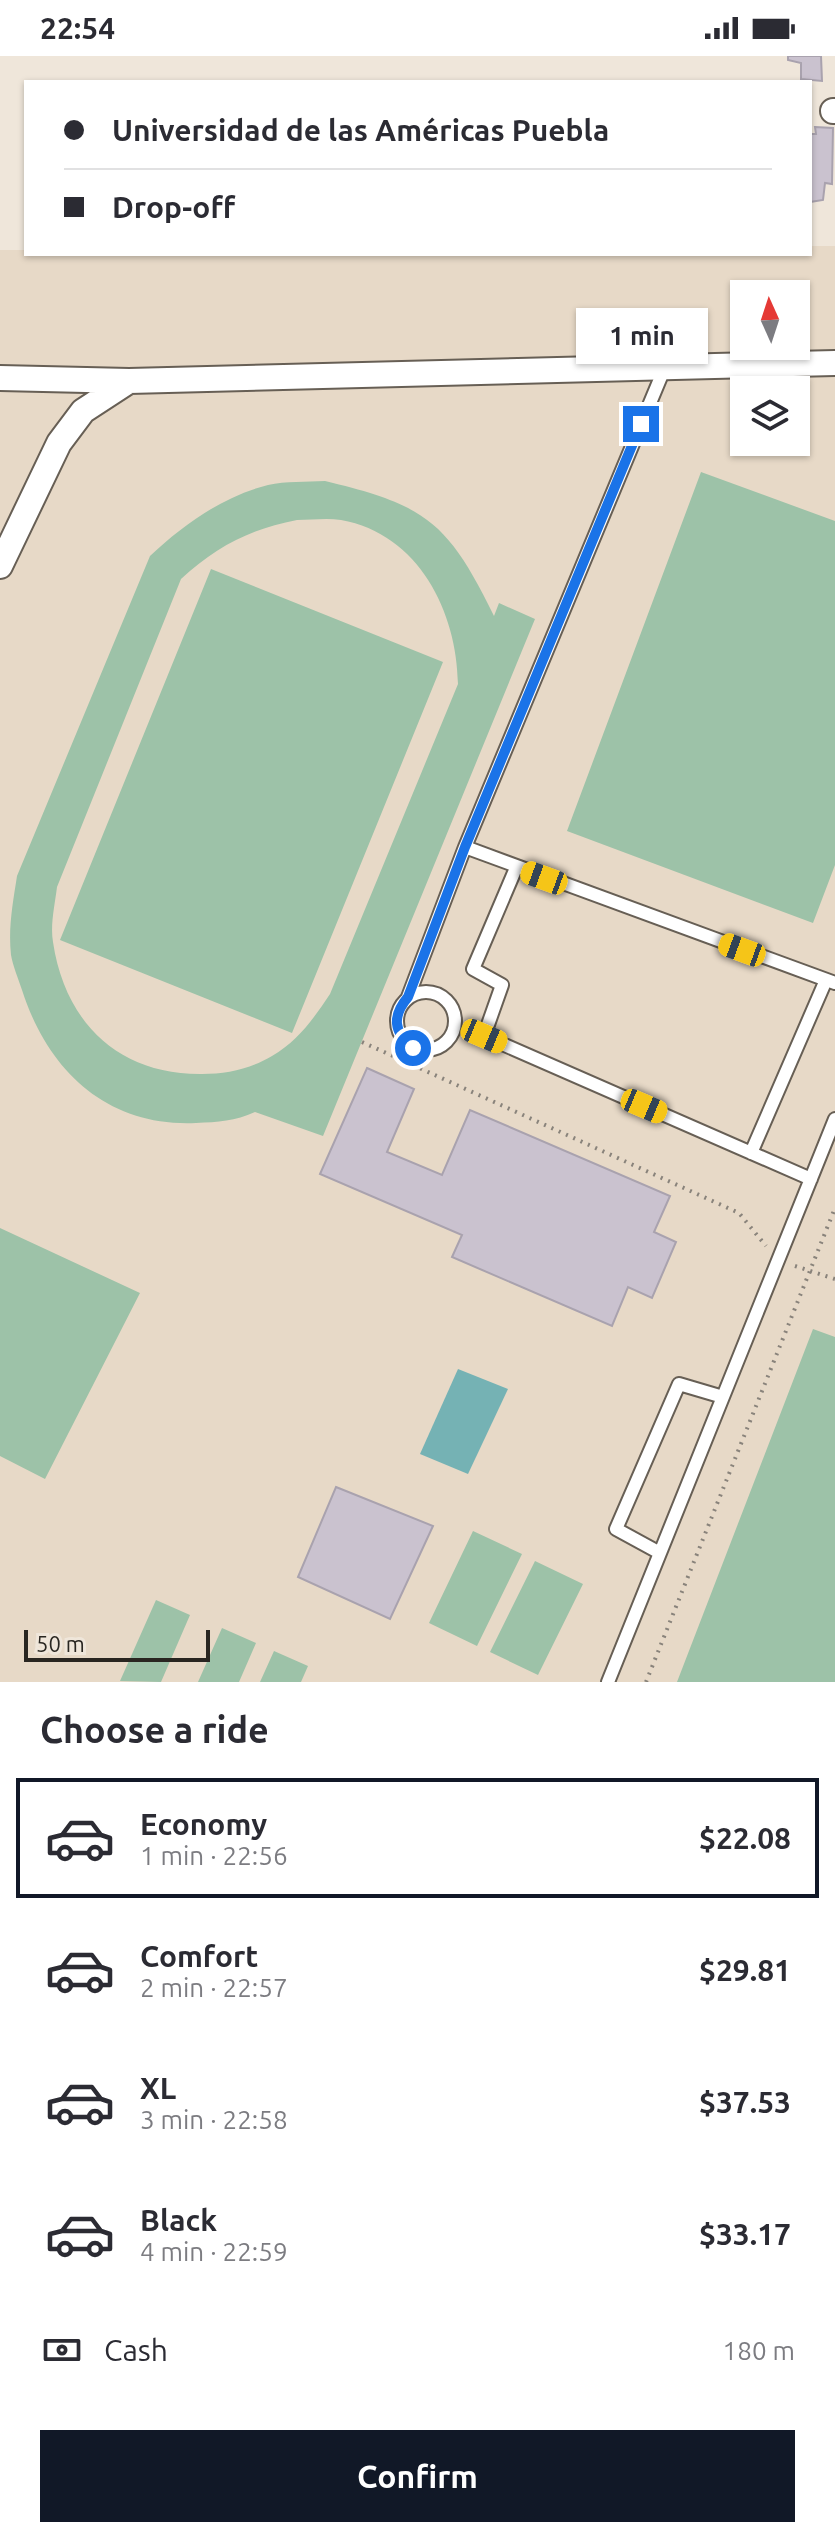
<!DOCTYPE html>
<html lang="en">
<head>
<meta charset="utf-8">
<style>
  body { margin:0; font-family:Ubuntu,sans-serif; background:#f2f2f3; color:#2b2b33; height:100vh; display:flex; flex-direction:column; font-size:30px; white-space:nowrap }
  * { box-sizing:border-box; margin:0 }
  p { font-size:26px; color:#7c7c81 }
  .icon { flex:none; width:44px; height:44px; fill:none; stroke:currentColor; stroke-width:2; stroke-linecap:round; stroke-linejoin:round }
  .map { position:relative; height:1626px; overflow:hidden }
  .panel { display:flex; flex-direction:column; background:#fff; flex:1 }
  .panel>* { flex:none }
  .top-card { position:absolute; left:24px; top:24px; width:788px; height:176px; border-radius:0px; box-shadow:0 2px 6px #0004; display:grid; align-content:center; height:176px; padding:0 40px; background:#fff }
  .needle { width:52px; rotate:357deg }
  .fabs { position:absolute; left:730px; top:224px; display:grid; gap:16px }
  .fabs a { display:grid; place-items:center; width:80px; height:80px; border-radius:0px; background:#fff; box-shadow:0 2px 6px #0004; font-size:40px }
  .scale { position:absolute; left:24px; bottom:20px; width:186px; box-sizing:border-box; padding-left:8px; border:4px solid #292621; border-top:0; font-size:22px; line-height:28px; white-space:nowrap; color:#292621; -webkit-text-stroke:6px #efe6da; paint-order:stroke }
  .end { position:absolute; width:36px; height:36px; margin:-18px; border:10px solid #1a73e8; background:#fff; box-shadow:0 0 0 4px #fff }
  .from { border-radius:50% }
  .bubble { position:absolute; height:56px; border-radius:0px; background:#fff; box-shadow:0 2px 6px #0004; font-size:26px; font-weight:700; line-height:56px; text-align:center }
  .car { position:absolute; width:24px; height:48px; margin:-24px -12px; border-radius:10px; box-shadow:0 0 6px 2px #0007; background:linear-gradient(#f5c518 24%,#345 0 40%,#f5c518 0 76%,#345 0 86%,#f5c518 0) }
  .top-card b { display:flex; align-items:center; gap:28px; height:76px; font-size:30px }
  .top-card b+b { border-top:2px solid #e1e1e2 }
  .top-card i { width:20px; height:20px; background:#2b2b33 }
  ul { padding:0; list-style:none }
  li { display:flex; align-items:center; gap:24px; height:120px; margin:0 16px 12px; padding:0 24px; border:4px solid transparent; border-radius:0px }
  li div { flex:1 }
  li b { display:block; font-size:30px }
  li em { font-style:normal; font-weight:700 }
  li.selected { border-color:#111827 }
  li>.icon { width:72px; height:72px; stroke-width:1.5 }
  h2 { padding:0 40px; font-size:36px; line-height:96px }
  .pay { display:flex; align-items:center; gap:20px; height:88px; padding:0 40px; font-size:30px }
  .pay p { margin-inline-start:auto }
  .cta { display:flex; gap:16px; margin-top:auto; padding:16px 40px }
  .cta a { flex:1; height:92px; border-radius:0px; background:#111827; color:#fff; font-size:32px; font-weight:700; line-height:92px; text-align:center }
  .status { display:flex; justify-content:space-between; align-items:center; height:56px; padding:0 40px; background:#fff; direction:ltr }
  .status svg { height:22px; fill:currentColor }
  .map>svg:first-child { display:block }
  .built { fill:#e7d9c7; fill-rule:evenodd }
  .green { fill:#9dc2a8; fill-rule:evenodd }
  .water { fill:#75b2b4 }
  .building { fill:#cac2cf; stroke:#a9a2ae; stroke-width:2 }
  .lines { fill:none; stroke-linecap:round; stroke-linejoin:round }
  .service-casing { stroke:#675f55; stroke-width:16 }
  .minor-casing { stroke:#675f55; stroke-width:28 }
  .path { stroke:#89837b; stroke-width:4; stroke-dasharray:2 6; stroke-linecap:butt }
  .service { stroke:#fff; stroke-width:12 }
  .minor { stroke:#fff; stroke-width:24 }
  .route { stroke:#1a73e8; stroke-width:10 }
</style>
</head>
<body>
<div class="status"><b>22:54</b><svg viewBox="0 0 49 12"><path d="M0 12V9h3v3zM5 12V6h3v6zM10 12V3h3v9zM15 12V0h3v12zM26 1h20v11H26zM47 4h2v5h-2z"/></svg></div>
<div class="map">
<svg width="835" height="1626" viewBox="0 0 835 1626">
  <rect width="100%" height="100%" fill="#efe6da"/>
  <path class="built" d="M810 190H835V1626H0V194H26V198H810ZM744 238H796V290H744ZM744 334H796V386H744Z"/>
  <path class="green" d="M701 416 835 465V809L813 867 567 775Z
    M325 425C426 449 448 466 494 560L499 547 535 563 323 1080 255 1056C235 1065 218 1066 196 1067 107 1071 48 1015 22 934 18 922 13 910 11 899 8 872 13 846 17 820L150 500C183 469 223 440 268 429 286 425 306 426 325 425ZM297 464C311 464 327 462 341 464 419 478 457 556 458 628L330 938C314 962 298 985 272 1000 250 1013 227 1018 202 1018 119 1019 65 967 53 886 50 869 55 848 57 831L181 523C216 491 250 473 297 464Z
    M211 513 443 606 292 977 60 884Z
    M0 1172 140 1237 45 1423 0 1400Z
    M813 1273 835 1281V1626H677Z
    M473 1475 522 1498 477 1590 429 1567Z
    M535 1505 583 1528 538 1619 490 1596Z
    M156 1544 190 1559 161 1626 120 1625Z
    M222 1572 256 1587 239 1626H198Z
    M274 1595 308 1610 301 1626H260Z"/>
  <path class="water" d="M458 1313 508 1333 468 1418 420 1398Z"/>
  <path class="building" d="M788 0H821L822 25 801 23V7L788 4Z
    M815 71 833 72 832 128 825 127 823 144 810 146V78H816Z
    M367 1012 414 1033 387 1096 442 1119 470 1054 670 1140 654 1176 676 1186 652 1242 628 1231 612 1270 452 1201 462 1179 320 1118Z
    M336 1431 433 1470 390 1563 298 1521Z"/>
  <g class="lines">
    <defs>
      <path id="service" d="M665 311 465 791 835 927
        M516 812 473 913 502 929 484 980 811 1123
        M397 965a29 29 0 1 1 58 0a29 29 0 1 1-58 0Z
        M408 941 465 791
        M751 1097 826 924
        M660 1497 616 1473 679 1328 723 1341
        M608 1626 835 1063"/>
      <path id="minor" d="M833 55H835
        M0 322 129 325 835 307
        M0 510 59 387 83 355 129 325"/>
    </defs>
    <use href="#service" class="service-casing"/>
    <use href="#minor" class="minor-casing"/>
    <path class="path" d="M362 986 739 1157 766 1190
      M795 1210 835 1223
      M646 1626 835 1152"/>
    <use href="#service" class="service"/>
    <use href="#minor" class="minor"/>
  </g>
  <g class="lines">
    <path class="route" d="M413 992C393 976 392 960 408 941L465 791 641 368"/>
  </g>
</svg>
<div class="fabs">
<a><svg class="needle" viewBox="-14 -14 28 28"><path d="M0-13l5 13h-10z" fill="#e53935"/><path d="M0 13l5-13h-10z" fill="#7c7c81"/></svg></a>
<a><svg class="icon" aria-label="layers" viewBox="0 0 24 24"><path d="M12 4l9 5-9 5-9-5zM3 14l9 5 9-5"/></svg></a>
</div>
<div class="scale">50 m</div>
<i class="end from" style="left:413px;top:992px"></i>
<i class="end" style="left:641px;top:368px"></i>
<div class="bubble" style="left:576px;top:252px;width:132px">1 min</div>
<i class="car" style="left:544px;top:822px;rotate:290deg"></i>
<i class="car" style="left:742px;top:894px;rotate:290deg"></i>
<i class="car" style="left:484px;top:980px;rotate:113deg"></i>
<i class="car" style="left:644px;top:1050px;rotate:113deg"></i>
<div class="top-card">
<b><i class="from"></i>Universidad de las Américas Puebla</b>
<b><i></i>Drop-off</b>
</div>
</div>
<section class="panel">
<h2>Choose a ride</h2>
<ul>
<li class="selected"><svg class="icon" aria-label="car" viewBox="0 0 24 24"><path d="M5 17H2v-5l4-1 3-4h7l3 4 3 1v5h-3M9 17h6M6 11h13"/><circle cx="7" cy="17" r="2"/><circle cx="17" cy="17" r="2"/></svg><div><b>Economy</b><p>1 min · 22:56</p></div><em>$22.08</em></li>
<li><svg class="icon" aria-label="car" viewBox="0 0 24 24"><path d="M5 17H2v-5l4-1 3-4h7l3 4 3 1v5h-3M9 17h6M6 11h13"/><circle cx="7" cy="17" r="2"/><circle cx="17" cy="17" r="2"/></svg><div><b>Comfort</b><p>2 min · 22:57</p></div><em>$29.81</em></li>
<li><svg class="icon" aria-label="car" viewBox="0 0 24 24"><path d="M5 17H2v-5l4-1 3-4h7l3 4 3 1v5h-3M9 17h6M6 11h13"/><circle cx="7" cy="17" r="2"/><circle cx="17" cy="17" r="2"/></svg><div><b>XL</b><p>3 min · 22:58</p></div><em>$37.53</em></li>
<li><svg class="icon" aria-label="car" viewBox="0 0 24 24"><path d="M5 17H2v-5l4-1 3-4h7l3 4 3 1v5h-3M9 17h6M6 11h13"/><circle cx="7" cy="17" r="2"/><circle cx="17" cy="17" r="2"/></svg><div><b>Black</b><p>4 min · 22:59</p></div><em>$33.17</em></li>
</ul>
<div class="pay"><svg class="icon" aria-label="cash" viewBox="0 0 24 24"><path d="M3 7h18v10H3z"/><circle cx="12" cy="12" r="2"/></svg>Cash<p>180 m</p></div>
<div class="cta"><a>Confirm</a></div>
</section>
</body>
</html>
